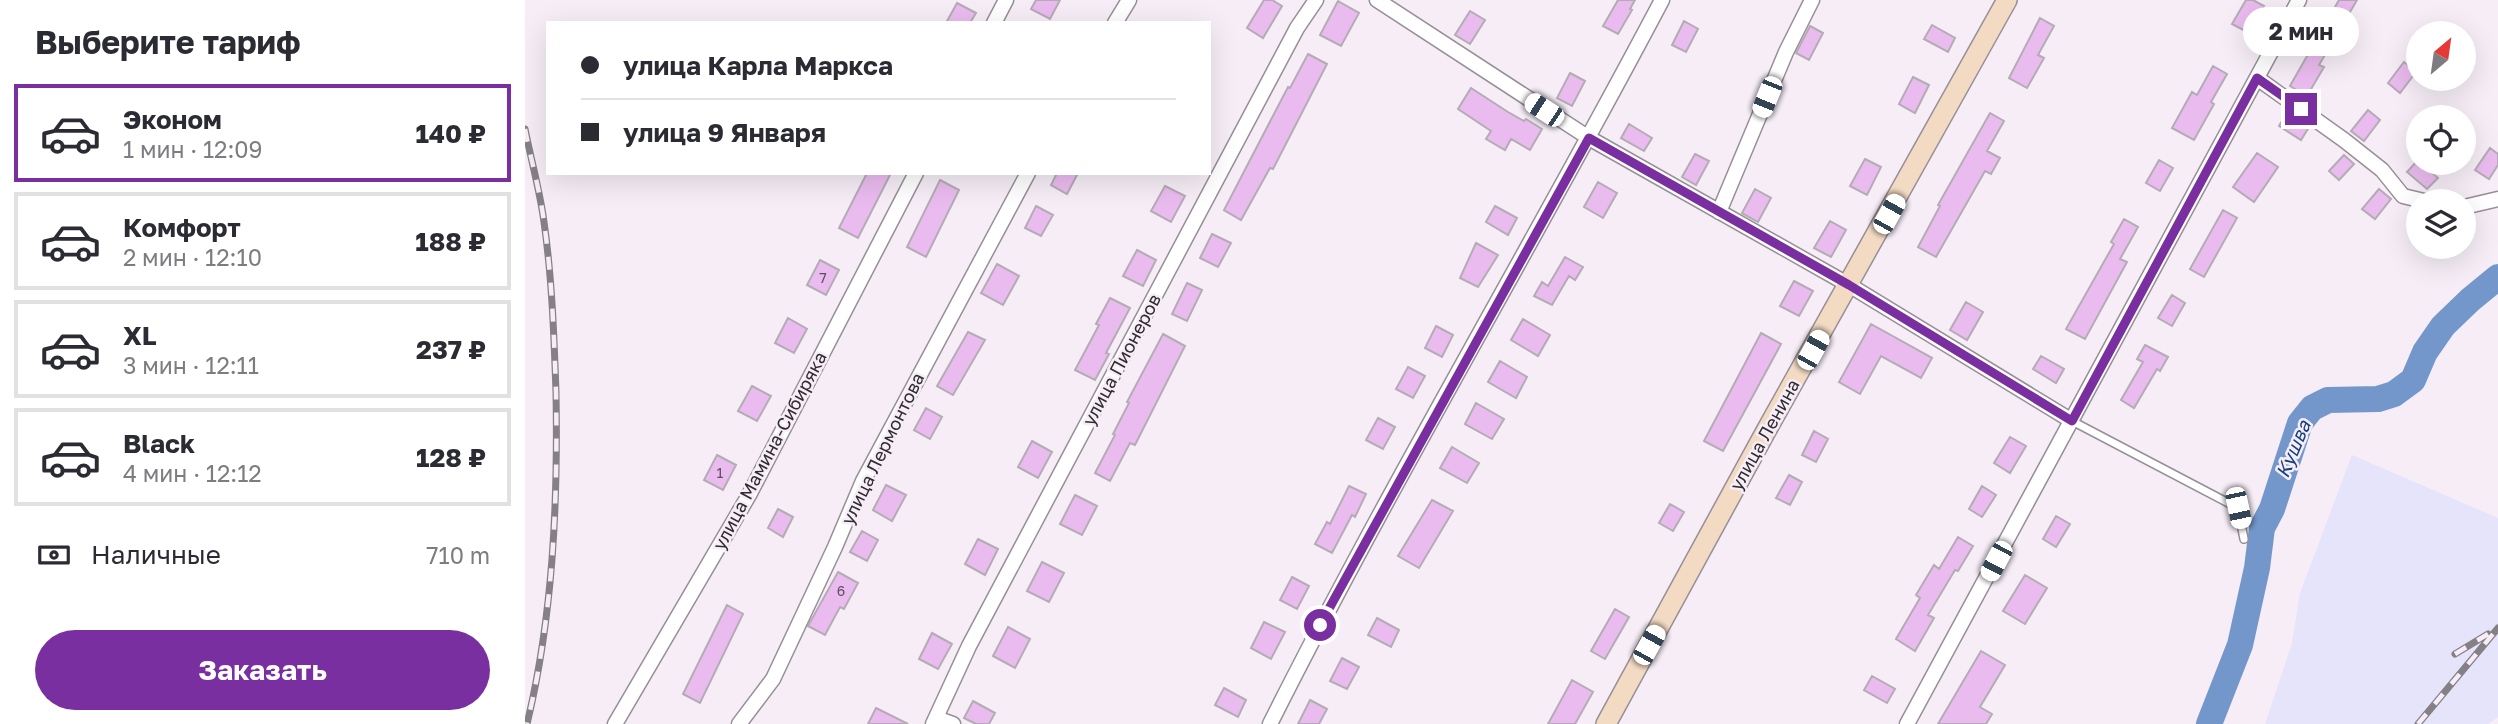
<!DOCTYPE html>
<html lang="ru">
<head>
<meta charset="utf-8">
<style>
  body { margin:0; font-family:"Golos Text",sans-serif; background:#f7f7f7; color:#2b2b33; height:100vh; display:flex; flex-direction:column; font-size:26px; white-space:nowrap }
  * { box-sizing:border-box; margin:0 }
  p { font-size:23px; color:#7c7c81 }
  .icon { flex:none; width:38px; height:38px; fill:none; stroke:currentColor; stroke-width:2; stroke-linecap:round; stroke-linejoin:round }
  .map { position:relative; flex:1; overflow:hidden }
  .drawer { display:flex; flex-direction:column; background:#fff; width:525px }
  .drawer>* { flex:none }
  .top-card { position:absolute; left:21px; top:21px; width:665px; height:154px; border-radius:0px; box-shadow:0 7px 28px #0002; display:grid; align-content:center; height:154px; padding:0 35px; background:#fff }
  .needle { width:46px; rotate:29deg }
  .buttons { position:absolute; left:1881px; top:21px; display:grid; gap:14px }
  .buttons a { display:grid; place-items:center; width:70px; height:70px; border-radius:50%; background:#fff; box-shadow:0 7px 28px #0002; font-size:35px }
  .end { position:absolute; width:32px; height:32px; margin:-16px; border:9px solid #7a2fa0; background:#fff; box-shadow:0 0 0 4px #fff }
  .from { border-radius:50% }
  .bubble { position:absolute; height:49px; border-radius:24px; background:#fff; box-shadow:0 7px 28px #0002; font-size:23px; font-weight:700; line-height:49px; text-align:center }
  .car { position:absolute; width:21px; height:42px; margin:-21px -10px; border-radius:9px; box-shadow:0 0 5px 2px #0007; background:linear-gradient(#fff 24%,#345 0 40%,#fff 0 76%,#345 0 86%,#fff 0) }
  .top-card b { display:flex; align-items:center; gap:24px; height:66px; font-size:26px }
  .top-card b+b { border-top:2px solid #e1e1e2 }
  .top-card i { width:18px; height:18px; background:#2b2b33 }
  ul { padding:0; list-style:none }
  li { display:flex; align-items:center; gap:21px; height:98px; margin:0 14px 10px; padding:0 21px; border:4px solid #e1e1e2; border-radius:0px }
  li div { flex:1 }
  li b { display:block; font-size:26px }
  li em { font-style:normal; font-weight:700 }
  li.selected { border-color:#7a2fa0 }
  li>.icon { width:63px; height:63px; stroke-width:1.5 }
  h2 { padding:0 35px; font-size:32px; line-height:84px }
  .pay { display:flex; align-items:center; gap:18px; height:77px; padding:0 35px; font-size:26px }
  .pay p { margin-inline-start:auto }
  .action { display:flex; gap:14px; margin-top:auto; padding:14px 35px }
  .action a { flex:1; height:80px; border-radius:42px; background:#7a2fa0; color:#fff; font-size:28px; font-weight:700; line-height:80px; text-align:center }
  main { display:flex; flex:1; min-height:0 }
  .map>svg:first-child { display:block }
  .industrial { fill:#e6e4fa }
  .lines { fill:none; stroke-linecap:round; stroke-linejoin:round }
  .river { stroke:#7397ca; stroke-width:26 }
  .building { fill:#eabbef; stroke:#b4acb4; stroke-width:2 }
  .lane-casing { stroke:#968f97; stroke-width:10 }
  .street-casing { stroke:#968f97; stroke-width:17 }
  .secondary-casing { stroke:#968f97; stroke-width:22 }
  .lane { stroke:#fff; stroke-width:7 }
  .street { stroke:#fff; stroke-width:14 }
  .secondary { stroke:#f2dac3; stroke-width:19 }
  .rail-casing { stroke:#858086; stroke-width:7 }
  .rail { stroke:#f6edf7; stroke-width:4.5; stroke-dasharray:13; stroke-linecap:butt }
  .route { stroke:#7a2fa0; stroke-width:9 }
  .labels { text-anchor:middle; stroke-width:5; stroke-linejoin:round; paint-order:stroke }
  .number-label { font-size:14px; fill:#5e505f }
  .street-label { font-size:18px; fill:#2f2c2f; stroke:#f6edf7 }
  .water-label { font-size:19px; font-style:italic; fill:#12407e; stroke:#f6edf7 }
</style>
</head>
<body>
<main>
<section class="drawer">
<h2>Выберите тариф</h2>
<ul>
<li class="selected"><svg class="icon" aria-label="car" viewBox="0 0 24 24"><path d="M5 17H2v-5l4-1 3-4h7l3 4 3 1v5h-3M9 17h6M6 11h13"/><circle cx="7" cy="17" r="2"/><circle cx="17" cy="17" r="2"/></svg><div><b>Эконом</b><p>1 мин · 12:09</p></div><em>140 ₽</em></li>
<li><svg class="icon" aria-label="car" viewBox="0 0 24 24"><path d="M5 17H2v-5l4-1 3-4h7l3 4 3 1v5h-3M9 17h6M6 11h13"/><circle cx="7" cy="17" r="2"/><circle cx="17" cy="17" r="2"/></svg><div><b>Комфорт</b><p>2 мин · 12:10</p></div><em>188 ₽</em></li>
<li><svg class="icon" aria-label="car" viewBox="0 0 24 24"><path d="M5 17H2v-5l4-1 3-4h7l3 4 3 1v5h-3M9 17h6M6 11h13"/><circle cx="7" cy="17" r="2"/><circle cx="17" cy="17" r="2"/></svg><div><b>XL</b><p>3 мин · 12:11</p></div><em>237 ₽</em></li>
<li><svg class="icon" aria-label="car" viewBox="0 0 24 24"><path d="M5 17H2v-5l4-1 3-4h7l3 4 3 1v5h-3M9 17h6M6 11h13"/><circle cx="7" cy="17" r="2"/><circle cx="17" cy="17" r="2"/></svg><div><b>Black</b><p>4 мин · 12:12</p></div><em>128 ₽</em></li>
</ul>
<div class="pay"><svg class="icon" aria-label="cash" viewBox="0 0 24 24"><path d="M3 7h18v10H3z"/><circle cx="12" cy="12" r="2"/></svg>Наличные<p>710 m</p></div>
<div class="action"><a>Заказать</a></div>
</section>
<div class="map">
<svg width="1973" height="724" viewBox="0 0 1973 724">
  <rect width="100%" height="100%" fill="#f6edf7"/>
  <path class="industrial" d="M1827 455 1973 518V717L1963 724H1740L1767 643 1775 593Z"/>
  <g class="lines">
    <path class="river" d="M1684 724 1715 645 1732 568 1737 528 1747 509 1775 423 1787 408 1803 400 1853 399 1869 394 1888 380 1900 352 1918 326 1945 300 1973 277"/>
  </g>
  <path class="building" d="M511 0H535L525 19 506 9Z
    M739 0H747L757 6 738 38 722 28Z
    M1093 0H1110L1105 9 1107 10 1093 34 1078 26Z
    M1721 0H1728L1739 6 1724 33 1707 24Z
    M1814 0H1832L1794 65 1799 67 1782 96 1765 86Z
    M813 1 834 13 816 46 795 35Z
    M432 3 451 13 445 23H421Z
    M945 11 960 20 945 44 930 35Z
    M1515 18 1529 26 1513 55 1519 58 1502 88 1484 78Z
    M1159 21 1173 29 1161 52 1147 45Z
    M1407 25 1430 38 1423 52 1399 39Z
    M1285 26 1298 33 1284 60 1271 53Z
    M783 54 802 64 748 169 745 168 716 220 699 210 763 87 765 88Z
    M1879 62 1891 72 1875 93 1863 83Z
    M1688 66 1702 74 1686 102 1689 104 1669 140 1647 128 1667 92 1672 95Z
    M1045 73 1060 81 1047 106 1032 98Z
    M1388 77 1404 85 1390 113 1374 104Z
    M946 88 983 112 999 121 1001 119 1017 129 1005 150 986 139 980 150 961 139 966 131 933 109Z
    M1843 110 1855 120 1839 141 1826 131Z
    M1465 113 1479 121 1462 151 1475 158 1466 174 1460 171 1411 257 1393 247 1415 206 1413 205Z
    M1762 113 1784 127 1776 140 1754 126Z
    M1104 124 1127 138 1119 151 1096 138Z
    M1965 148 1973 154V165L1964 179 1950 170Z
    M1732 153 1753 167 1729 202 1708 187Z
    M1170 154 1184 161 1171 185 1157 177Z
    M1819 155 1829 164 1814 180 1804 171Z
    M1340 159 1356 167 1342 195 1325 186Z
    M1634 160 1648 168 1635 191 1621 183Z
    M1893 160 1913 178 1902 189 1882 172Z
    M342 173H366L333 238 314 228Z
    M532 173H553L542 194 526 185Z
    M415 180 434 190 401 257 382 247Z
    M1073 182 1092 193 1078 218 1059 207Z
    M640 186 660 196 646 222 626 211Z
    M1230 189 1246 198 1233 222 1217 213Z
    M1854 189 1866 199 1850 219 1837 209Z
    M511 206 528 215 516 236 500 228Z
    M970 206 992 218 983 235 961 222Z
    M1698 210 1712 218 1679 277 1665 269Z
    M1599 219 1613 227 1595 259 1602 262 1560 339 1541 329 1589 244 1586 242Z
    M1305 221 1321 230 1306 257 1289 248Z
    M687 234 706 243 693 267 675 258Z
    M951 243 973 255 953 287 935 278Z
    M612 250 631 260 618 286 598 276Z
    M1040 257 1058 267 1050 280 1044 276 1027 305 1009 296 1017 282 1023 286Z
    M295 260 314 270 301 295 282 285Z
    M472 264 494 276 478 305 456 293Z
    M1269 281 1288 291 1274 316 1255 306Z
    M662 283 677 290 662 321 647 314Z
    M1647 295 1660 303 1647 326 1633 318Z
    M585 298 605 308 581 353 584 354 570 380 550 370 574 325 571 324Z
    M1441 302 1458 312 1442 340 1425 330Z
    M263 318 282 329 269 353 250 343Z
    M998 319 1025 335 1013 356 986 340Z
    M1346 324 1407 358 1396 378 1356 356 1335 394 1314 382Z
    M911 326 928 335 917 357 900 348Z
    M443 332 460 340 428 395 412 386Z
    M1236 333 1256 344 1198 451 1179 441Z
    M638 334 660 346 610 445 605 443 585 481 570 473 590 435 588 434 604 403 602 402Z
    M1620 345 1643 357 1635 371 1632 369 1609 408 1596 400 1618 362 1612 359Z
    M1516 356 1539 369 1531 383 1508 369Z
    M975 361 1002 377 991 398 963 382Z
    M883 367 900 376 888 398 871 389Z
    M227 386 246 396 232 421 213 411Z
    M951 403 979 419 967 439 940 424Z
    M401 408 417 417 405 439 389 430Z
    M853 418 870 427 858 449 841 440Z
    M1289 431 1303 439 1291 462 1277 455Z
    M1485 437 1501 446 1485 473 1469 463Z
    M507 441 527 452 513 478 493 467Z
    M927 447 954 463 942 483 915 468Z
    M192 455 211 465 198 490 179 480Z
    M1264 475 1277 482 1265 505 1251 498Z
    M361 485 381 495 367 521 348 510Z
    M824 486 841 494 830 517 827 515 807 553 790 544 802 522 805 524Z
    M1457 486 1471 495 1457 517 1444 509Z
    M550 495 572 506 557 535 535 524Z
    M907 500 928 511 894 568 873 556Z
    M1145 504 1159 512 1148 531 1134 523Z
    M253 509 268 517 258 537 243 528Z
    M1531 516 1545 524 1531 547 1518 539Z
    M337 531 353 540 342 561 325 552Z
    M1433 537 1448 546 1433 571 1430 570 1403 615 1409 618 1390 651 1371 639 1395 598 1391 595 1409 565 1414 569Z
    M453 539 473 549 460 575 440 564Z
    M517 562 539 573 524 602 502 591Z
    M313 572 333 583 319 609 315 607 300 635 283 626Z
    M1500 575 1522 588 1500 624 1478 611Z
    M767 577 784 586 772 609 755 600Z
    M202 605 218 614 175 703 158 694Z
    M1090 609 1104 617 1080 659 1066 651Z
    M852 618 874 630 866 647 843 635Z
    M739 622 760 632 746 659 726 648Z
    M483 627 505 639 490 668 468 656Z
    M407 633 427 644 413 669 394 659Z
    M1456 651 1480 665 1455 707 1467 714 1461 724H1413Z
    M817 658 834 667 822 689 805 681Z
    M1347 676 1370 689 1362 703 1339 690Z
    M1047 680 1068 692 1050 724H1023Z
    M699 688 721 700 713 717 690 705Z
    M785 700 802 709 794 724H773Z
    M448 701 470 713 464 724H451L439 718Z
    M351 708 383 724H343Z"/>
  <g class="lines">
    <defs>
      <path id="lane" d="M1547 421 1713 508 1719 539"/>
      <path id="street" d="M852 0 1064 138 1324 285 1547 421
        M469 23 481 0
        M590 23 604 0
        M1732 78 1819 140 1857 170 1878 196 1899 201
        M1939 207 1973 199
        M1194 212 1261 52 1287 0
        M411 718 428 724
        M90 724 224 495 391 173
        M214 724 248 679 310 547 338 481 503 173
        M408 724 444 646 772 28 791 0
        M745 724C868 479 1009 243 1137 0
        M1382 724 1774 0"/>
      <path id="secondary" d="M1081 724 1241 431 1482 0"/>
    </defs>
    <use href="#lane" class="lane-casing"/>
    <use href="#street" class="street-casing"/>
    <use href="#secondary" class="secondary-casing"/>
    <use href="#lane" class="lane"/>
    <use href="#street" class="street"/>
    <use href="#secondary" class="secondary"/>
    <defs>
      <path id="rail" d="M0 129C6 160 15 191 19 222 27 278 29 336 31 392 33 503 28 616 2 724
        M1930 654 1963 634
        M1893 724 1973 628"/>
    </defs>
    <use href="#rail" class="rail-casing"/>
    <use href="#rail" class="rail"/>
  </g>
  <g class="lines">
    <path class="route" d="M795 625 1064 138 1324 285 1547 421 1732 78 1776 109"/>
  </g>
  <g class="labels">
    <g class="number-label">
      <text x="298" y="283">7</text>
      <text x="195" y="478">1</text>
      <text x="316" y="596">6</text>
    </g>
    <g class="street-label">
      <text transform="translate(597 360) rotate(-62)" y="6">улица Пионеров</text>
      <text transform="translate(1240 435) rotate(-61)" y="6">улица Ленина</text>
      <text transform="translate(358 449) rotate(-64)" y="6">улица Лермонтова</text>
      <text transform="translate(245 451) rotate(-62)" y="6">улица Мамина-Сибиряка</text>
    </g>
    <g class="water-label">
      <text transform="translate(1768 449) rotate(-67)" y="7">Кушва</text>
    </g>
  </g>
</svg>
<div class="buttons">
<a><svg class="needle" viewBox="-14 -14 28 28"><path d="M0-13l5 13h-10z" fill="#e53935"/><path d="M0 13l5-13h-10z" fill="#7c7c81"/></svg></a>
<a><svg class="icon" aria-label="locate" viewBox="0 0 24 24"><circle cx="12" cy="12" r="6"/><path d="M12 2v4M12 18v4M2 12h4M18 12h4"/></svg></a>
<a><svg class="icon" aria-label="layers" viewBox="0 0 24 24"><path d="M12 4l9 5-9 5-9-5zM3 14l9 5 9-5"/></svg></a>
</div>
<i class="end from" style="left:795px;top:625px"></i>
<i class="end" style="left:1776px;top:109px"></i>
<div class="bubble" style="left:1718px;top:7px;width:116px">2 мин</div>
<i class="car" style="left:1242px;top:97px;rotate:202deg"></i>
<i class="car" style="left:1019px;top:110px;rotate:303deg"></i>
<i class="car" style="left:1364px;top:214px;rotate:29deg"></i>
<i class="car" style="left:1288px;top:350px;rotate:29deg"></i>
<i class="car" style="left:1713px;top:508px;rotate:168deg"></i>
<i class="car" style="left:1471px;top:561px;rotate:208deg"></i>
<i class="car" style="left:1124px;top:645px;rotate:29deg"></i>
<div class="top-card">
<b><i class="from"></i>улица Карла Маркса</b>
<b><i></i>улица 9 Января</b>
</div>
</div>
</main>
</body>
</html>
